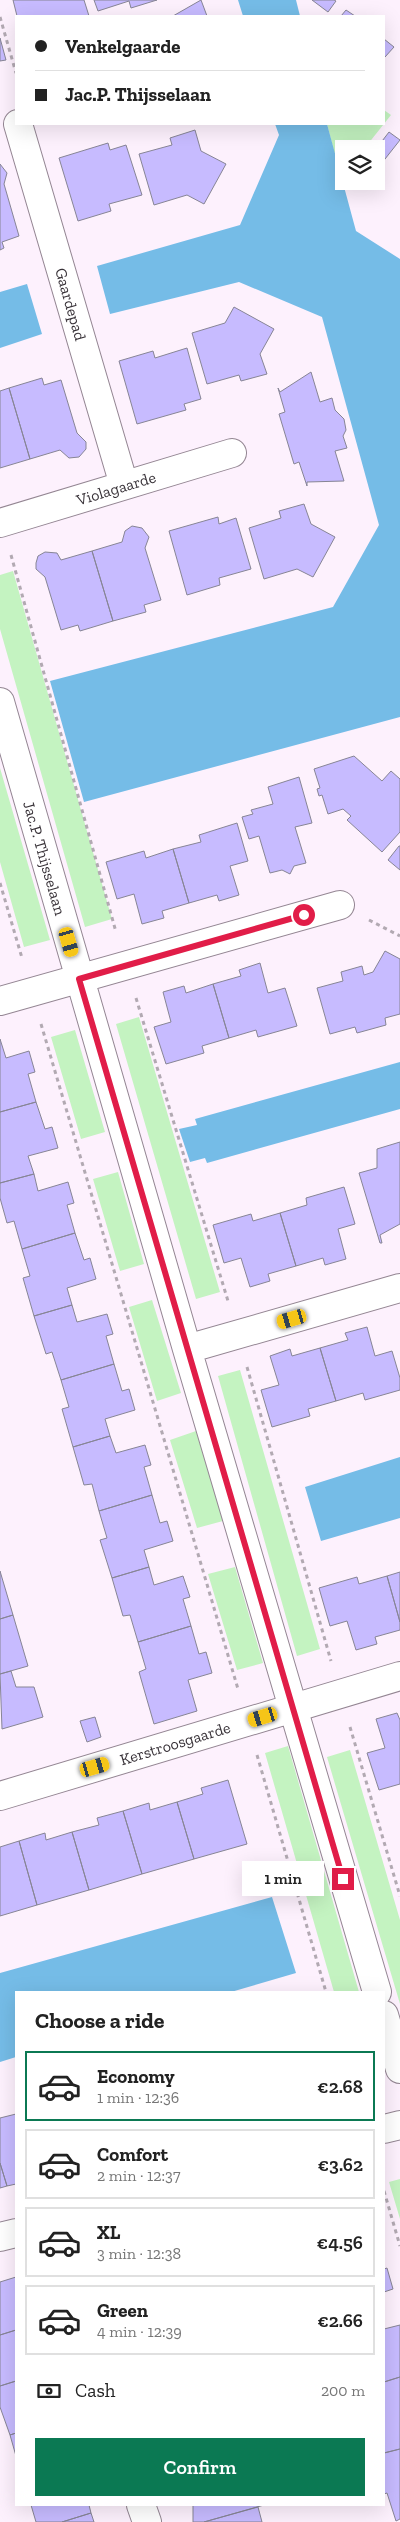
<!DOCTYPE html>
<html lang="en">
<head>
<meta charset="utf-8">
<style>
  body { margin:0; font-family:"Zilla Slab",serif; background:#f2f2f2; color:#222; height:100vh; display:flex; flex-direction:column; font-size:19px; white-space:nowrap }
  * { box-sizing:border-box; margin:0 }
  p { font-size:16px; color:#767676 }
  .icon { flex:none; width:28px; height:28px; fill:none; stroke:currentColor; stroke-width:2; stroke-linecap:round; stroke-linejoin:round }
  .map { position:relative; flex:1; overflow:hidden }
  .sheet { position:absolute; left:15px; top:1991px; width:370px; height:515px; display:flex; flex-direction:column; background:#fff; border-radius:0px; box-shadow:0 5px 20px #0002 }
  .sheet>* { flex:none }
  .guide { position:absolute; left:15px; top:15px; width:370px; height:110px; border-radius:0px; box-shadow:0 5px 20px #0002; display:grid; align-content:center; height:110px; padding:0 20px; background:#fff }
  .buttons { position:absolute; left:335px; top:140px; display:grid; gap:10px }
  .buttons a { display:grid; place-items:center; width:50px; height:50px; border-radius:0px; background:#fff; box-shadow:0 5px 20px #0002; font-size:25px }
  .end { position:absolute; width:22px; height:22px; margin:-11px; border:6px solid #e11d48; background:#fff; box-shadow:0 0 0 2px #fff }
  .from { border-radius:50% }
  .bubble { position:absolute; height:35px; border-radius:0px; background:#fff; box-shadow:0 5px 20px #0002; font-size:16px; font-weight:600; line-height:35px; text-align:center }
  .car { position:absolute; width:15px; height:30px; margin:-15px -8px; border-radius:6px; box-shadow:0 0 4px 1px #0007; background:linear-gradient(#f5c518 24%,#345 0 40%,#f5c518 0 76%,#345 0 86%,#f5c518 0) }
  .guide b { display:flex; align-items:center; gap:18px; height:48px; font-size:19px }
  .guide b+b { border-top:1px solid #e0e0e0 }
  .guide i { width:12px; height:12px; background:#222 }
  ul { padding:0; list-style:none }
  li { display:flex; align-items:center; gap:15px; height:70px; margin:0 10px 8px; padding:0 10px; border:2px solid #e0e0e0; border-radius:0px }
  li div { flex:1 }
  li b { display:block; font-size:19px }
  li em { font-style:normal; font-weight:600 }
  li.current { border-color:#0b7953 }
  li>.icon { width:45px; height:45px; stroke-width:1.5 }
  h2 { padding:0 20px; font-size:22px; line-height:60px }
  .pay { display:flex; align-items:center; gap:12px; height:55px; padding:0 20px; font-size:19px }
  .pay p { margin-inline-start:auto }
  .button { display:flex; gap:10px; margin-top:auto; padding:10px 20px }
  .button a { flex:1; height:58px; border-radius:0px; background:#0b7953; color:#fff; font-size:20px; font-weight:600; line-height:58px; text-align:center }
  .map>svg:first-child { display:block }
  .green { fill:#c4f3c1 }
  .water { fill:#75bce7 }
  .building { fill:#c7bbff; stroke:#878595 }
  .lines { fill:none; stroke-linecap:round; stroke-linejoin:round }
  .minor-casing { stroke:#948693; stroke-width:30 }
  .path { stroke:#b2a9b2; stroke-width:3; stroke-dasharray:4 4; stroke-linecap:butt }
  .minor { stroke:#fff; stroke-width:28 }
  .route { stroke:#e11d48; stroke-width:6 }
  .labels { text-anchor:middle; stroke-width:4; stroke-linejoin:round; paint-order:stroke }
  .street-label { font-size:16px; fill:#383238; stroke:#fff }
</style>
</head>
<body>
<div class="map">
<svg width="400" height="2522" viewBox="0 0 400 2522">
  <rect width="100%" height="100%" fill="#fdf1fd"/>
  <path class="green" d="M384 110 391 115 364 149H344V174L341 178 327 124H384Z
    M13 571 112 919 85 927 0 629V575Z
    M0 768 50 940 24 947 0 862Z
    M139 1017 220 1292 196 1299 116 1024Z
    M75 1030 105 1132 81 1139 51 1037Z
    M118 1172 144 1264 120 1271 93 1179Z
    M152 1300 181 1393 157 1401 129 1307Z
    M240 1370 320 1649 297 1656 218 1376Z
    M196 1431 223 1521 197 1528 170 1440Z
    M235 1567 263 1663 237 1670 208 1574Z
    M288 1746 359 1992H334L265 1753Z
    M350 1750 400 1920V2004L327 1757Z
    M400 2179V2219L389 2182Z"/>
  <path class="water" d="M238 0H296L300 16H243Z
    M275 124H327L356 231 400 259V717L84 802 50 681 333 607 379 525 322 317 239 282 110 314 97 266 240 225 279 135Z
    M27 284 42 334 0 348V292Z
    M400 1062V1109L207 1163 205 1158 190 1162 179 1129 197 1125 195 1119Z
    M400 1457V1518L321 1541 305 1487Z
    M272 1897 296 1973 231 1992H16V2057L0 2062V1973Z"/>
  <path class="building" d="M13 0H84L89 16H17Z
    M94 0H157L131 8 129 1 98 11Z
    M201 0 207 16H173Z
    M312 0H334L336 1 328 12Z
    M346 10 355 16H341Z
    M0 38 6 60 0 61Z
    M384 39 394 47 385 57 384 56Z
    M195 130 201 151 226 164 204 204 187 195 154 205 139 154 172 145 170 138Z
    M389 132 400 140 385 159 376 149Z
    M108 143 110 150 126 145 142 195 109 204 111 211 78 221 59 158Z
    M376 151 385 159 376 170Z
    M0 164 7 173 4 184 19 236 2 242 4 248 0 250Z
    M354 181H367L362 188Z
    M234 307 274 329 260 354 267 374 241 381 239 375 207 384 192 333 225 323Z
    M187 348 201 399 184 404 186 410 137 424 119 361 153 351 155 358Z
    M311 372 320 402 332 398 335 410 344 419 346 430 343 436 347 448 335 451 344 481 307 482V486L299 462 294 464 279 414 285 412 278 388 280 392Z
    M42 378 44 385 61 380 77 433 86 442V449L79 457 69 458 60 450 30 459 9 388Z
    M9 388 30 459 0 468V391Z
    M304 504 311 524 335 537 313 577 297 569 264 579 249 528 281 518 279 511Z
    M218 517 219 524 236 518 251 569 219 578 220 585 187 595 169 531Z
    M132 526 142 528 149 537 145 548 161 600 144 605 146 612 113 621 92 551 122 542 125 531Z
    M92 551 113 621 80 631 78 625 61 630 45 577 36 569V563L38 556 45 552 57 553 61 560Z
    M354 756 382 781 391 771 400 779V832L382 852 347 820 351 816 343 809 328 814 322 795 319 796 317 789 320 788 314 769Z
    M299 777 312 823 295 827 306 863 294 866 290 874 282 870 270 873 259 836 249 839 242 817 253 814 251 810 273 804 268 787Z
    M237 823 248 861 230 866 239 895 219 901 217 895 189 903 173 849 201 842 199 835Z
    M399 846H400V870L388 860Z
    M173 849 189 903 162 911 164 918 142 924 134 894 117 899 106 862 144 851 146 858Z
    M385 951 400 959V1014L385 1018 386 1025 357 1033 355 1027 330 1034 317 988 343 981 341 972 362 966 364 975 373 972Z
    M260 963 268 993 285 988 297 1026 258 1037 256 1030 229 1038 213 984 241 976 239 970Z
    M213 984 229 1038 202 1046 204 1053 166 1064 154 1027 171 1022 163 992 184 986 186 993Z
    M0 1039 6 1058 29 1051 35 1072 28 1074 36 1102 0 1112Z
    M36 1102 45 1129 52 1127 58 1148 28 1156 34 1174 0 1183V1112Z
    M400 1142V1224L380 1235 382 1243H380L359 1173 377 1168V1149Z
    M34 1174 38 1191 68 1182 74 1203 67 1205 75 1233 22 1249 14 1221 7 1223 0 1198V1183Z
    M344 1187 355 1224 338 1229 346 1259 325 1265 323 1258 296 1266 280 1213 307 1205 306 1198Z
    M280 1213 296 1266 268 1274 270 1281 250 1287 241 1258 224 1263 213 1225 251 1214 253 1221Z
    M75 1233 84 1260 90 1258 96 1279 67 1288 72 1305 34 1316 23 1278 30 1276 22 1249Z
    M72 1305 77 1322 107 1314 113 1334 106 1336 114 1364 61 1380 52 1352 46 1354 34 1316Z
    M367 1327 375 1356 392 1351 400 1378V1390L365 1400 363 1393 336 1401 320 1348 348 1340 345 1333Z
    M320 1348 336 1401 308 1409 310 1416 272 1427 261 1390 279 1385 270 1356 290 1349 292 1356Z
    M114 1364 122 1391 129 1389 135 1410 105 1419 110 1436 73 1447 62 1409 69 1407 61 1380Z
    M110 1436 116 1453 145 1445 151 1465 144 1467 152 1495 99 1511 92 1484 84 1485 73 1447Z
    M152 1495 160 1523 167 1521 173 1541 144 1550 149 1567 112 1578 100 1540 107 1538 99 1511Z
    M149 1567 154 1585 183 1576 190 1597 183 1599 191 1626 138 1642 130 1615 123 1616 112 1578Z
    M0 1571 13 1615 0 1619Z
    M400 1572V1622L387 1576Z
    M387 1576 400 1622V1630L375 1637 377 1644 356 1650 347 1621 330 1626 319 1588 357 1577 359 1584Z
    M13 1615 28 1666 0 1674V1619Z
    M191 1626 199 1654 206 1652 212 1673 188 1680 197 1711 154 1724 139 1672 146 1669 138 1642Z
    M11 1671 16 1687H34L43 1717 2 1729 0 1674Z
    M397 1713 400 1720V1784L379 1790 367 1753 385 1748 376 1719Z
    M95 1717 101 1737 87 1742 80 1721Z
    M228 1780 247 1844 194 1859 177 1802 203 1794 201 1788Z
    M177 1802 194 1859 142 1874 123 1811 149 1803 150 1810Z
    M123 1811 142 1874 89 1890 72 1832 99 1825 97 1818Z
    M72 1832 89 1890 37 1905 19 1841 45 1833 46 1840Z
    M19 1841 37 1905 0 1916V1847Z
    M16 2114V2184L7 2186 0 2163V2118Z
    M0 2163 7 2186 0 2188Z
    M387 2268 393 2289 384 2292V2269Z
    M16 2277V2330L0 2335V2282Z
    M400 2325V2377L384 2382V2329Z
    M16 2330V2381L0 2386V2335Z
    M400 2377V2449L384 2453V2382Z
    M16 2381V2433L10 2435 0 2407V2386Z
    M16 2433V2456L10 2435Z
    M400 2449V2519L396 2521 387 2493 384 2494V2453Z
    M31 2505H89L91 2513 62 2522H36Z
    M193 2505H264L204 2522H193Z
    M258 2507 262 2522H204Z
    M91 2513 94 2522H62Z"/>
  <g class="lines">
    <defs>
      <path id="minor" d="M18 124 124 485
        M0 523 232 453
        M0 702 187 1349 377 1992
        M0 1001 340 905
        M187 1349 400 1288
        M0 1796 400 1676
        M384 2015 400 2069
        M384 2129 400 2125
        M0 2237 16 2233
        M141 2505 147 2522"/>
    </defs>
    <use href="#minor" class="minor-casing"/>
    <path class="path" d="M0 17 16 73
      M11 555 116 932
      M0 883 22 958
      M369 920 400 936
      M136 998 228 1301
      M41 1024 238 1689
      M247 1367 331 1661
      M350 1727 400 1896
      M257 1755 326 1992
      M384 2191 400 2246"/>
    <use href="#minor" class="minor"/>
  </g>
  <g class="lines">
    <path class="route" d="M304 915 79 979 343 1879"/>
  </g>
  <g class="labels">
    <g class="street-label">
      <text transform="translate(71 304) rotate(74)" y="6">Gaardepad</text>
      <text transform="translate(116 488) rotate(-17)" y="6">Violagaarde</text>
      <text transform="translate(45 858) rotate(74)" y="6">Jac.P. Thijsselaan</text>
      <text transform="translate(175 1743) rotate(-17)" y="6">Kerstroosgaarde</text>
    </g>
  </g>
</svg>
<div class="buttons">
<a><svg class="icon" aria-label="layers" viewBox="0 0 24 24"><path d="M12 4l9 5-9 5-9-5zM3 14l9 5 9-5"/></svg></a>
</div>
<i class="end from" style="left:304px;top:915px"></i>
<i class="end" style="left:343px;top:1879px"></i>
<div class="bubble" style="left:242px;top:1861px;width:82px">1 min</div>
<i class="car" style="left:69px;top:942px;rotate:164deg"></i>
<i class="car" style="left:292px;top:1319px;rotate:254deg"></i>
<i class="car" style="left:263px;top:1717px;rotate:253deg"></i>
<i class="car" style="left:95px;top:1767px;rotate:74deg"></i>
<div class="guide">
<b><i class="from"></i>Venkelgaarde</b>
<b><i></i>Jac.P. Thijsselaan</b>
</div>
<section class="sheet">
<h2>Choose a ride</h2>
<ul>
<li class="current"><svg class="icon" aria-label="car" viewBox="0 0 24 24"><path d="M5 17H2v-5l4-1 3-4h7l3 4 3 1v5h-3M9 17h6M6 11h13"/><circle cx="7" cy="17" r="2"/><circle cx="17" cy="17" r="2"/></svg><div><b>Economy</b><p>1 min · 12:36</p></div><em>€2.68</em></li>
<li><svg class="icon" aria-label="car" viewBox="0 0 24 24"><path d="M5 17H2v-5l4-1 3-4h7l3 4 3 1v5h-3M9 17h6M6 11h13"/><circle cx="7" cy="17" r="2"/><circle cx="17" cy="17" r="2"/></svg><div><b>Comfort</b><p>2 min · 12:37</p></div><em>€3.62</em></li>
<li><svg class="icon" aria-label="car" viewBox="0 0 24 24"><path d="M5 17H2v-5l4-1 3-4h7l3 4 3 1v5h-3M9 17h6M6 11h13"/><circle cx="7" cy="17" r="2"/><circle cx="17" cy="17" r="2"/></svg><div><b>XL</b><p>3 min · 12:38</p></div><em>€4.56</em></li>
<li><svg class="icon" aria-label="car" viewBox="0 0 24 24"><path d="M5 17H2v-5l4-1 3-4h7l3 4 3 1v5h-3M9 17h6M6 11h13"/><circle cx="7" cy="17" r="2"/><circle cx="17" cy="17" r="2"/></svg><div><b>Green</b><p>4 min · 12:39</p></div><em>€2.66</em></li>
</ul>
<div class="pay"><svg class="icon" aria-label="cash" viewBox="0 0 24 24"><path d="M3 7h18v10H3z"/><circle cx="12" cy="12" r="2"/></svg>Cash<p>200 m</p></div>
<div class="button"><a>Confirm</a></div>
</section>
</div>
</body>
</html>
